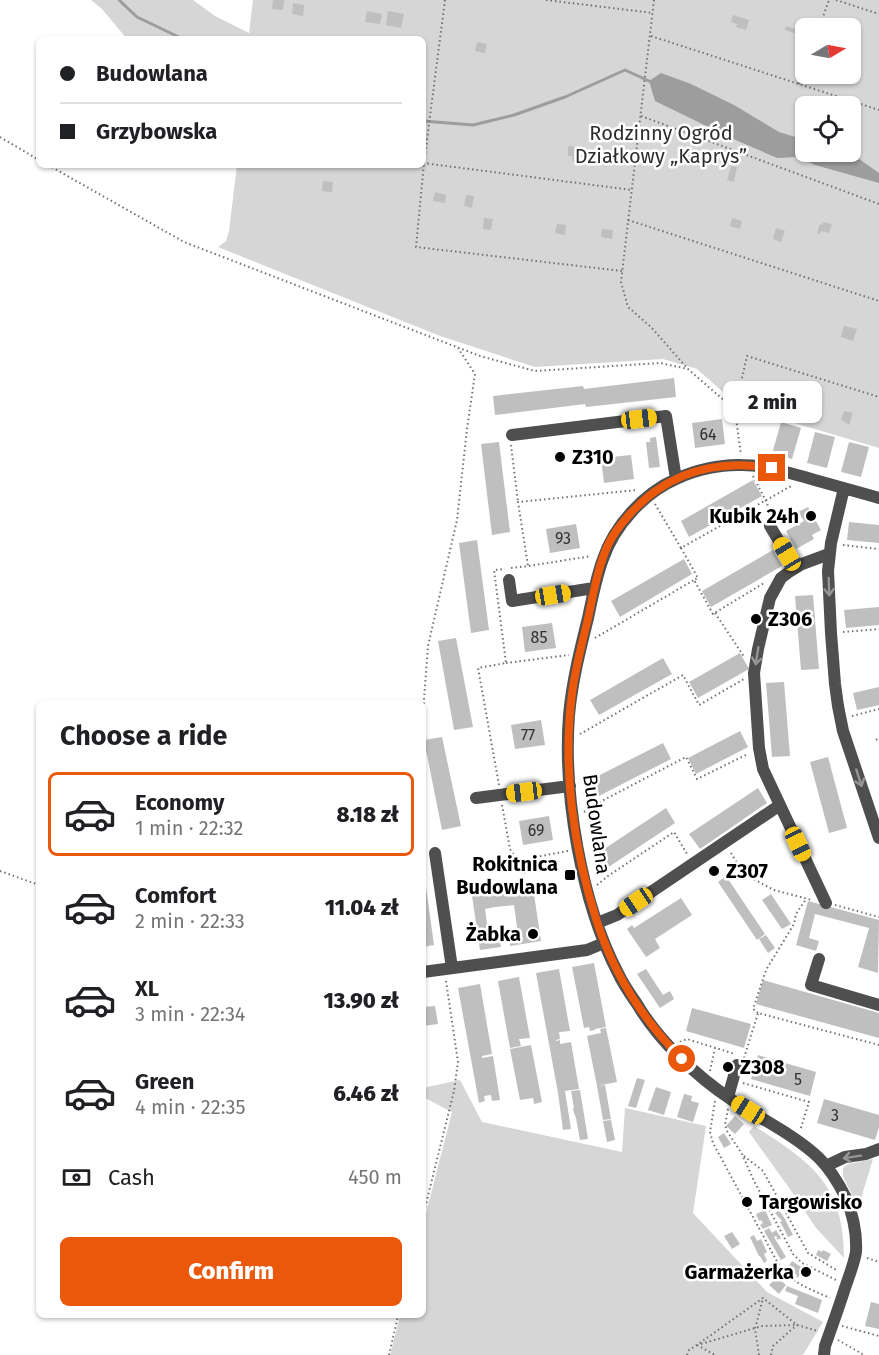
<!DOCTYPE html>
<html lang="en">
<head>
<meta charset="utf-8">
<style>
  body { margin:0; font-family:"Fira Sans",sans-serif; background:#f6f6f6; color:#202124; height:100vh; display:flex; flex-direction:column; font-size:22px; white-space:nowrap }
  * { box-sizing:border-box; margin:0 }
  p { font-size:20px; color:#757577 }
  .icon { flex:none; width:33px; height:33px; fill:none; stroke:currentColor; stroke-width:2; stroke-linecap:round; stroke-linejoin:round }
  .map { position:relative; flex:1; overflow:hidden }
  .drawer { position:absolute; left:36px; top:700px; width:390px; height:618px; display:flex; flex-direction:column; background:#fff; border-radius:9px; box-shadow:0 2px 4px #0004 }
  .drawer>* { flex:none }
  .guide { position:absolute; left:36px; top:36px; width:390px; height:132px; border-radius:9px; box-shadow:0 2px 4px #0004; display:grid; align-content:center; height:132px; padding:0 24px; background:#fff }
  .needle { width:39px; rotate:80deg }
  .tools { position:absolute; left:795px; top:18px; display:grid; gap:12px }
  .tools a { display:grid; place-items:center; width:66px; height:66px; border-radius:9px; background:#fff; box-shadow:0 2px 4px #0004; font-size:30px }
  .end { position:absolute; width:27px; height:27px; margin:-14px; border:8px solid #ea580c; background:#fff; box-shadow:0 0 0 3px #fff }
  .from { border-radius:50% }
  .bubble { position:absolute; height:42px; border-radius:9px; background:#fff; box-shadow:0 2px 4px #0004; font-size:20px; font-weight:800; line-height:42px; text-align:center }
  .car { position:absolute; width:18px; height:36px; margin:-18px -9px; border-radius:8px; box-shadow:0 0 4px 2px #0007; background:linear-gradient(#f5c518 24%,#345 0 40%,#f5c518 0 76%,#345 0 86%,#f5c518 0) }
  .guide b { display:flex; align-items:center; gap:21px; height:57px; font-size:22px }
  .guide b+b { border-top:2px solid #e0e0e0 }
  .guide i { width:15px; height:15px; background:#202124 }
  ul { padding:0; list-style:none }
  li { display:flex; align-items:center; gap:18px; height:84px; margin:0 12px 9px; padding:0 12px; border:3px solid transparent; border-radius:9px }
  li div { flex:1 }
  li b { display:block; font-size:22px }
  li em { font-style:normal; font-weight:800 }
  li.on { border-color:#ea580c }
  li>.icon { width:54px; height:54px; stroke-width:1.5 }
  h2 { padding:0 24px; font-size:27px; line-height:72px }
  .pay { display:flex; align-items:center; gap:15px; height:66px; padding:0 24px; font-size:22px }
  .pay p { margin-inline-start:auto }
  .action { display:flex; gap:12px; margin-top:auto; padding:12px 24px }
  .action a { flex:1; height:69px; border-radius:9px; background:#ea580c; color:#fff; font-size:24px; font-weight:800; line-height:69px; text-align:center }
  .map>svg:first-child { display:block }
  .green { fill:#d6d6d6; fill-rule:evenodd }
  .water { fill:#9d9d9d }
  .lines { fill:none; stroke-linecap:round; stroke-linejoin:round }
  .stream { stroke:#9d9d9d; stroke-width:3 }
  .building { fill:#bfbfbf }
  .path { stroke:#717171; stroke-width:2; stroke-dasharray:1.5 3; stroke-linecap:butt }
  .minor { stroke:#4f4f4f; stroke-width:12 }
  .oneway { stroke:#959595 }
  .route { stroke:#ea580c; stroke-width:8 }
  .poi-dot { fill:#000; stroke:#fff; stroke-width:2 }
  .labels { text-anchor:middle; stroke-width:5; stroke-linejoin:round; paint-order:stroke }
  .number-label { font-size:16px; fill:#303030 }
  .park-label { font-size:20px; fill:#2d2d2d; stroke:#fff }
  .poi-label { font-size:20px; font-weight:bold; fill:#000; stroke:#fff; text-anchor:start }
  .street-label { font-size:20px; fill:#000; stroke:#fff }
</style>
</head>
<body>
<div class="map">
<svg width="879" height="1355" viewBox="0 0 879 1355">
  <rect width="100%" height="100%" fill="#fff"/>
  <path class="green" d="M91 0H193L215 16 249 33 253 0H879V448L740 407 697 369 663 359 535 367 440 336 218 247 226 241 229 231 237 165H423V39H127L102 9ZM806 28H850V74H806ZM806 106H850V152H806Z
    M460 1080 482 1122 622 1152 625 1108 706 1126 693 1213 767 1292 823 1322 803 1355H390L400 1316H423V1225L452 1112 423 1097V1088Z
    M754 1126C811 1162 844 1184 844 1258L816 1228 792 1192 749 1132Z
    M873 1159 858 1208 843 1176V1168L848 1164Z"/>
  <path class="water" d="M661 73 691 84 734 105 779 132 805 140 806 152H843L852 154 879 173V183L815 165 798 157 777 158 731 138 655 101 649 81Z"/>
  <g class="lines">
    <path class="stream" d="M119 0 137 17 183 39
      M423 121 473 125 514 115 565 97 625 70 649 81"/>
  </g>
  <path class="building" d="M273 0H284L283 10 272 9Z
    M293 3 304 5 303 16 292 14Z
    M367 11 382 14 380 24 365 22Z
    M388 11 404 14 401 28 386 25Z
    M733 15 749 20 746 30 736 27 737 24 731 22Z
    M786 26 795 29 796 26 802 28 800 35 785 30Z
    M477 42 487 44 485 53 475 51Z
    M568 146 578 147 577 161H572V156H568Z
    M731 166 737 167 734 182 727 180Z
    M323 181 333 182 332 192 322 191Z
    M435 192 446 195 445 203 433 201Z
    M466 195 474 196 472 208 464 206Z
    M484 218 493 219 491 230 483 229Z
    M732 218 742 221 740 229 730 226Z
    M823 222 832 224 829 233 821 231 820 234 817 233 820 224 822 225Z
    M557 224 566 225 565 235 555 233Z
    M776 228 785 231 781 242 773 239Z
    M602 229 613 230 612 239 601 237Z
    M844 326 857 329 853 341 841 337Z
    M674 378 676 397 586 407 585 404 495 415 493 396 583 386 584 389Z
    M844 411 853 413 849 425 841 420Z
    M722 419 725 444 695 448 692 423Z
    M781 422 801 428 792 459 772 454Z
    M815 432 835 437 827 468 807 463Z
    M656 437 660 467 649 468 646 442H650V438Z
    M499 442 510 532 492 535 481 444Z
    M849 442 869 447 861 477 841 472Z
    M631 455 634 479 604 483 601 458Z
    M753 480 762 496 689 537 681 521Z
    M808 507 821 530 812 535 814 539 796 549 786 531 804 521 798 512Z
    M849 522 879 525V543L847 540Z
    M576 524 580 548 550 553 546 529Z
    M477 540 489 630 471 633 459 543Z
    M773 550 782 566 711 607 702 591Z
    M684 559 692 574 620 617 611 601Z
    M813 595 819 669 801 670 795 596Z
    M879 607V625L846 628 844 610Z
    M552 623 556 648 525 652 522 627Z
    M456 638 473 727 454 730 438 641Z
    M740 653 749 669 698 698 689 682Z
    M663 658 672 674 599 715 590 700Z
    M784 682 790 756 772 757 766 683Z
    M879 687V705L857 710 853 693Z
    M541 720 545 745 515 749 511 725Z
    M740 731 748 747 696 774 688 758Z
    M442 737 461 826 442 830 424 740Z
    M663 743 671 759 597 797 588 781Z
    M828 757 847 828 829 833 810 762Z
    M758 788 767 803 700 849 689 834Z
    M666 808 675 823 607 868 598 853Z
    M549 816 553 840 523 845 519 821Z
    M716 865 721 873 713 878 708 870Z
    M423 873H424L434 945 423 947Z
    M726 876 765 934 757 940 718 882Z
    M532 881 541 941 510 946 509 935 518 934 514 905 495 907 485 909 489 938 499 936 501 947 480 950 471 889Z
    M771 894 791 924 782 929 762 900Z
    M681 898 692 915 655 939 660 948 646 957 627 929 632 925 634 928Z
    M808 901 879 920 878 973 858 967 869 928 815 914 809 938 819 941 816 951 796 945Z
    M766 935 775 948 768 953 759 939Z
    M594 963 606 1027 595 1029V1030L590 1031 589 1027 584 1028 572 967Z
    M559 969 570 1031 559 1032 560 1039 556 1040V1041L560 1040V1044L571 1042 579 1089 565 1091 571 1129 563 1130 558 1093 536 973Z
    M646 969 663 995 670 991 674 999 660 1008 637 974Z
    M519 977 530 1038 519 1039 521 1046 510 1048 498 981Z
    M763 980 879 1013V1038L756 1004Z
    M480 984 492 1054 482 1056V1058L493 1056 500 1100 492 1101 491 1095 484 1096 485 1101 479 1103 458 988Z
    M435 1006 438 1024 423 1026V1007Z
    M692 1008 751 1024 744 1048 686 1031Z
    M606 1028 617 1082 597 1086 587 1036 601 1033 600 1029Z
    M531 1045 542 1102 534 1104 533 1098 520 1100 510 1049Z
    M758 1055 816 1072 810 1096 751 1079Z
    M637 1078 645 1080 636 1108 628 1106Z
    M605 1085 611 1119 603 1120 597 1086Z
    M656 1087 671 1092 664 1115 648 1110Z
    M580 1090 588 1139 580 1140 576 1118 574 1113 573 1108H574L571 1091Z
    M684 1094 692 1096 691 1101 699 1103 693 1122 677 1117Z
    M824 1099 879 1115V1127L875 1140 817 1123Z
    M735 1116 744 1124 735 1134 726 1126Z
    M611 1120 615 1140 607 1142 603 1121Z
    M724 1133 731 1144 724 1148 718 1137Z
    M765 1210 772 1225 763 1229 760 1225 763 1223 761 1220 759 1221 756 1214Z
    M779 1210 785 1219 793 1235 788 1237 783 1227 780 1222 782 1221 775 1213Z
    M769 1228 772 1233 776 1230 781 1238 778 1240 776 1236 774 1237 786 1257 781 1260 764 1231Z
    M732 1232 740 1244 732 1249 724 1236Z
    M754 1235 757 1241 761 1239 767 1252 764 1254 767 1261 764 1263 760 1256H759L750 1237Z
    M818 1250 822 1252 823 1250 831 1254 827 1261 816 1255Z
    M792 1261 801 1267 799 1270 801 1271 798 1278 796 1276 797 1275 787 1269Z
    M777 1277 786 1285 779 1294 769 1285Z
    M787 1286 822 1300 818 1313 795 1304 798 1296 785 1291Z
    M871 1302 879 1304V1329L865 1326Z"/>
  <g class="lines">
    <path class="path" d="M445 0 424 163 416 247 622 271
      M546 0 653 13
      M654 0 621 282 628 307 651 327 688 369
      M836 0 879 14
      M819 28 829 0
      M651 36 879 110
      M799 84 806 67
      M641 116 879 204
      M0 137 39 160
      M423 163 632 190
      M48 165 184 242 480 356 535 371 660 363 688 369 735 410 741 455
      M628 220 879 301
      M735 409 747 356 879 397
      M511 445 518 502
      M753 476 766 501 771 514
      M655 504 681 548 793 485
      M843 545 879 549
      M681 548 698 578 694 580 713 614 764 583
      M529 566 591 556
      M511 568 528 566 518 502 637 490
      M715 613 745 658
      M843 632 879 629
      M595 638 694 580
      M506 663 569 655
      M423 713 428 646 457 520 467 429 475 374 458 348
      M852 716 879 709
      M580 734 683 675 699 705 744 679
      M876 740 879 738
      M499 785 478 668 506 663 494 570 505 569
      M502 805 510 849 525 873 538 870 536 857 568 851
      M584 812 596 804 686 757 697 779 748 754
      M731 853 744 874 774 890 812 900
      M0 871 39 885
      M597 885 608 876 674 832 687 854
      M835 905 879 917
      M758 1013 753 1009 766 970 794 924 796 914 806 899
      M680 1042 687 1039 735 1054
      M744 1058 758 1013 879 1045
      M710 1071 715 1048
      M743 1083 809 1102 800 1131
      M715 1101 710 1132 713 1143 780 1267C794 1284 810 1289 830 1298
      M728 1109 725 1125 727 1131 742 1154 754 1181 793 1254 802 1263 836 1280
      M744 1156 763 1171 808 1253 838 1271
      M423 1216 454 1091 458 1062 446 981
      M867 1258 879 1262
      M842 1326 879 1336
      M838 1340 864 1355
      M701 1344 762 1326 797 1325
      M697 1345 715 1355
      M389 1355 398 1316
      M687 1355 689 1350 697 1345 763 1298 797 1325 818 1331
      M759 1355 755 1329 763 1298
      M771 1355 773 1346 797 1325"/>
    <path class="minor" d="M512 435 666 416 676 479
      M844 488 831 543 828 571 831 633 835 684 838 706 843 731 879 838
      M770 526 795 568
      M509 580 512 601 594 588
      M476 798 570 786
      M435 853 452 968
      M826 903 763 769 759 748 754 673 758 649 770 598 781 578 789 572 802 564 829 554
      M597 923 617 915 780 805
      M819 959 811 985 879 1005
      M423 972 587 950 604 943
      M728 1097 737 1065
      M826 1166 845 1157 866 1154 879 1149
      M824 1355 825 1346C832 1326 839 1307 845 1288 849 1276 854 1264 856 1252 857 1234 853 1215 846 1198 839 1184 830 1169 819 1158 795 1135 759 1118 732 1100 696 1076 659 1041 637 1004 630 994 623 984 618 973 581 902 563 794 569 715 572 682 580 650 588 618 592 599 596 578 603 559 614 526 644 493 676 479 695 470 721 464 742 465 764 465 786 472 808 478 832 485 855 491 879 498"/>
  </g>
  <defs><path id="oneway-shaft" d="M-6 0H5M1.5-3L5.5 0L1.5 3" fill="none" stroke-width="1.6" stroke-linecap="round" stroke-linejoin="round" transform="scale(1.5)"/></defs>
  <g class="oneway">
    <use href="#oneway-shaft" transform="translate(829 587) rotate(88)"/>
    <use href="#oneway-shaft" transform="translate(757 656) rotate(99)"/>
    <use href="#oneway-shaft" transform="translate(859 778) rotate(72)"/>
    <use href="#oneway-shaft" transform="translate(852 1157) rotate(171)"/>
  </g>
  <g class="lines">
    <path class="route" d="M682 1059C643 1020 614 974 597 922 574 850 562 769 572 694 575 670 581 647 587 623 593 597 597 569 608 545 613 534 621 524 629 515 667 472 717 459 772 468"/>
  </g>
  <g class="poi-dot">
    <circle cx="560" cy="457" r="6"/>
    <circle cx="811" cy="516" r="6"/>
    <circle cx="756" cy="619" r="6"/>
    <circle cx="714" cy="871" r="6"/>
    <rect x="564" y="869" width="12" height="12" rx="3"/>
    <circle cx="533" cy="934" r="6"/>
    <circle cx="728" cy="1067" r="6"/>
    <circle cx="747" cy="1202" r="6"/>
    <circle cx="806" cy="1272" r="6"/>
  </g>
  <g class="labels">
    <g class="number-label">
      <text x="708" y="440">64</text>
      <text x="563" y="544">93</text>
      <text x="539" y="643">85</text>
      <text x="528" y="741">77</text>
      <text x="536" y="836">69</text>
      <text x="798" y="1085">5</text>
      <text x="835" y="1121">3</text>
    </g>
    <g class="park-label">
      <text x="661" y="140">Rodzinny Ogród<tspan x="661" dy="23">Działkowy „Kaprys”</tspan></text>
    </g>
    <g class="poi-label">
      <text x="572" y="464">Z310</text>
      <text x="799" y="523" text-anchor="end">Kubik 24h</text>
      <text x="768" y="626">Z306</text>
      <text x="558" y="871" text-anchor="end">Rokitnica<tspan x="558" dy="23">Budowlana</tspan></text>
      <text x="726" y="878">Z307</text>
      <text x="521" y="941" text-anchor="end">Żabka</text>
      <text x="740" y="1074">Z308</text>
      <text x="759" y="1209">Targowisko</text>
      <text x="794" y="1279" text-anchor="end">Garmażerka</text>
    </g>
    <g class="street-label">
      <text transform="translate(597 824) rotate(82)" y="7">Budowlana</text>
    </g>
  </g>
</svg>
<div class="tools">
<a><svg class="needle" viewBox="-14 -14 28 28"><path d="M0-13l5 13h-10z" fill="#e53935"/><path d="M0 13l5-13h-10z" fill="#757577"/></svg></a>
<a><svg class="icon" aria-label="locate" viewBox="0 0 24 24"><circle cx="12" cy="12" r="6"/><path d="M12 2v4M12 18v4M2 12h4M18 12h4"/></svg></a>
</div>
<i class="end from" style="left:682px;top:1059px"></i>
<i class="end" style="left:772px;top:468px"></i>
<div class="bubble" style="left:723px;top:381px;width:99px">2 min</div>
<i class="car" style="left:639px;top:419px;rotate:83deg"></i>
<i class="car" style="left:787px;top:554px;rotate:329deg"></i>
<i class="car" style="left:553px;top:595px;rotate:81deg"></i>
<i class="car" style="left:524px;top:792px;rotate:263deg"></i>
<i class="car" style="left:798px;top:844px;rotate:155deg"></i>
<i class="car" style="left:636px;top:902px;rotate:236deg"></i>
<i class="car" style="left:748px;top:1110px;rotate:302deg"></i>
<div class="guide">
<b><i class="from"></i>Budowlana</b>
<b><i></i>Grzybowska</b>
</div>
<section class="drawer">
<h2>Choose a ride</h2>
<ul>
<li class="on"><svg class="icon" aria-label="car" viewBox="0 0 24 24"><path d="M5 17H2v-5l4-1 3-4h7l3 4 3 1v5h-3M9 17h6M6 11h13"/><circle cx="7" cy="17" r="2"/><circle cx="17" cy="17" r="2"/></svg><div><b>Economy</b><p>1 min · 22:32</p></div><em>8.18 zł</em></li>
<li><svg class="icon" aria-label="car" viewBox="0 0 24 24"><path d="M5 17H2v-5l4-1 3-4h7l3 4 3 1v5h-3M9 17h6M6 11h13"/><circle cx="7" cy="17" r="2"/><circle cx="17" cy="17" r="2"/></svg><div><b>Comfort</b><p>2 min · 22:33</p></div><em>11.04 zł</em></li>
<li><svg class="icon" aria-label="car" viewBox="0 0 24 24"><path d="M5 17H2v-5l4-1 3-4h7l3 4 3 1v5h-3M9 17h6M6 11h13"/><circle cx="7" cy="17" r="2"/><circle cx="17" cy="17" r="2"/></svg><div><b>XL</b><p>3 min · 22:34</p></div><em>13.90 zł</em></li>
<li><svg class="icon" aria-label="car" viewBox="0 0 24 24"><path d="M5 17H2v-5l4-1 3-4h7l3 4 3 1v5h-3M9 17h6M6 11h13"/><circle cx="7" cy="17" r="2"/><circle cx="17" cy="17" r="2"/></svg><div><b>Green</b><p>4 min · 22:35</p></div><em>6.46 zł</em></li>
</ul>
<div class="pay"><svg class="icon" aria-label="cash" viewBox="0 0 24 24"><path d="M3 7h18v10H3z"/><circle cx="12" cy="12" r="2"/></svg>Cash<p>450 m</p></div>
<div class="action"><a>Confirm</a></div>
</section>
</div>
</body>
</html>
